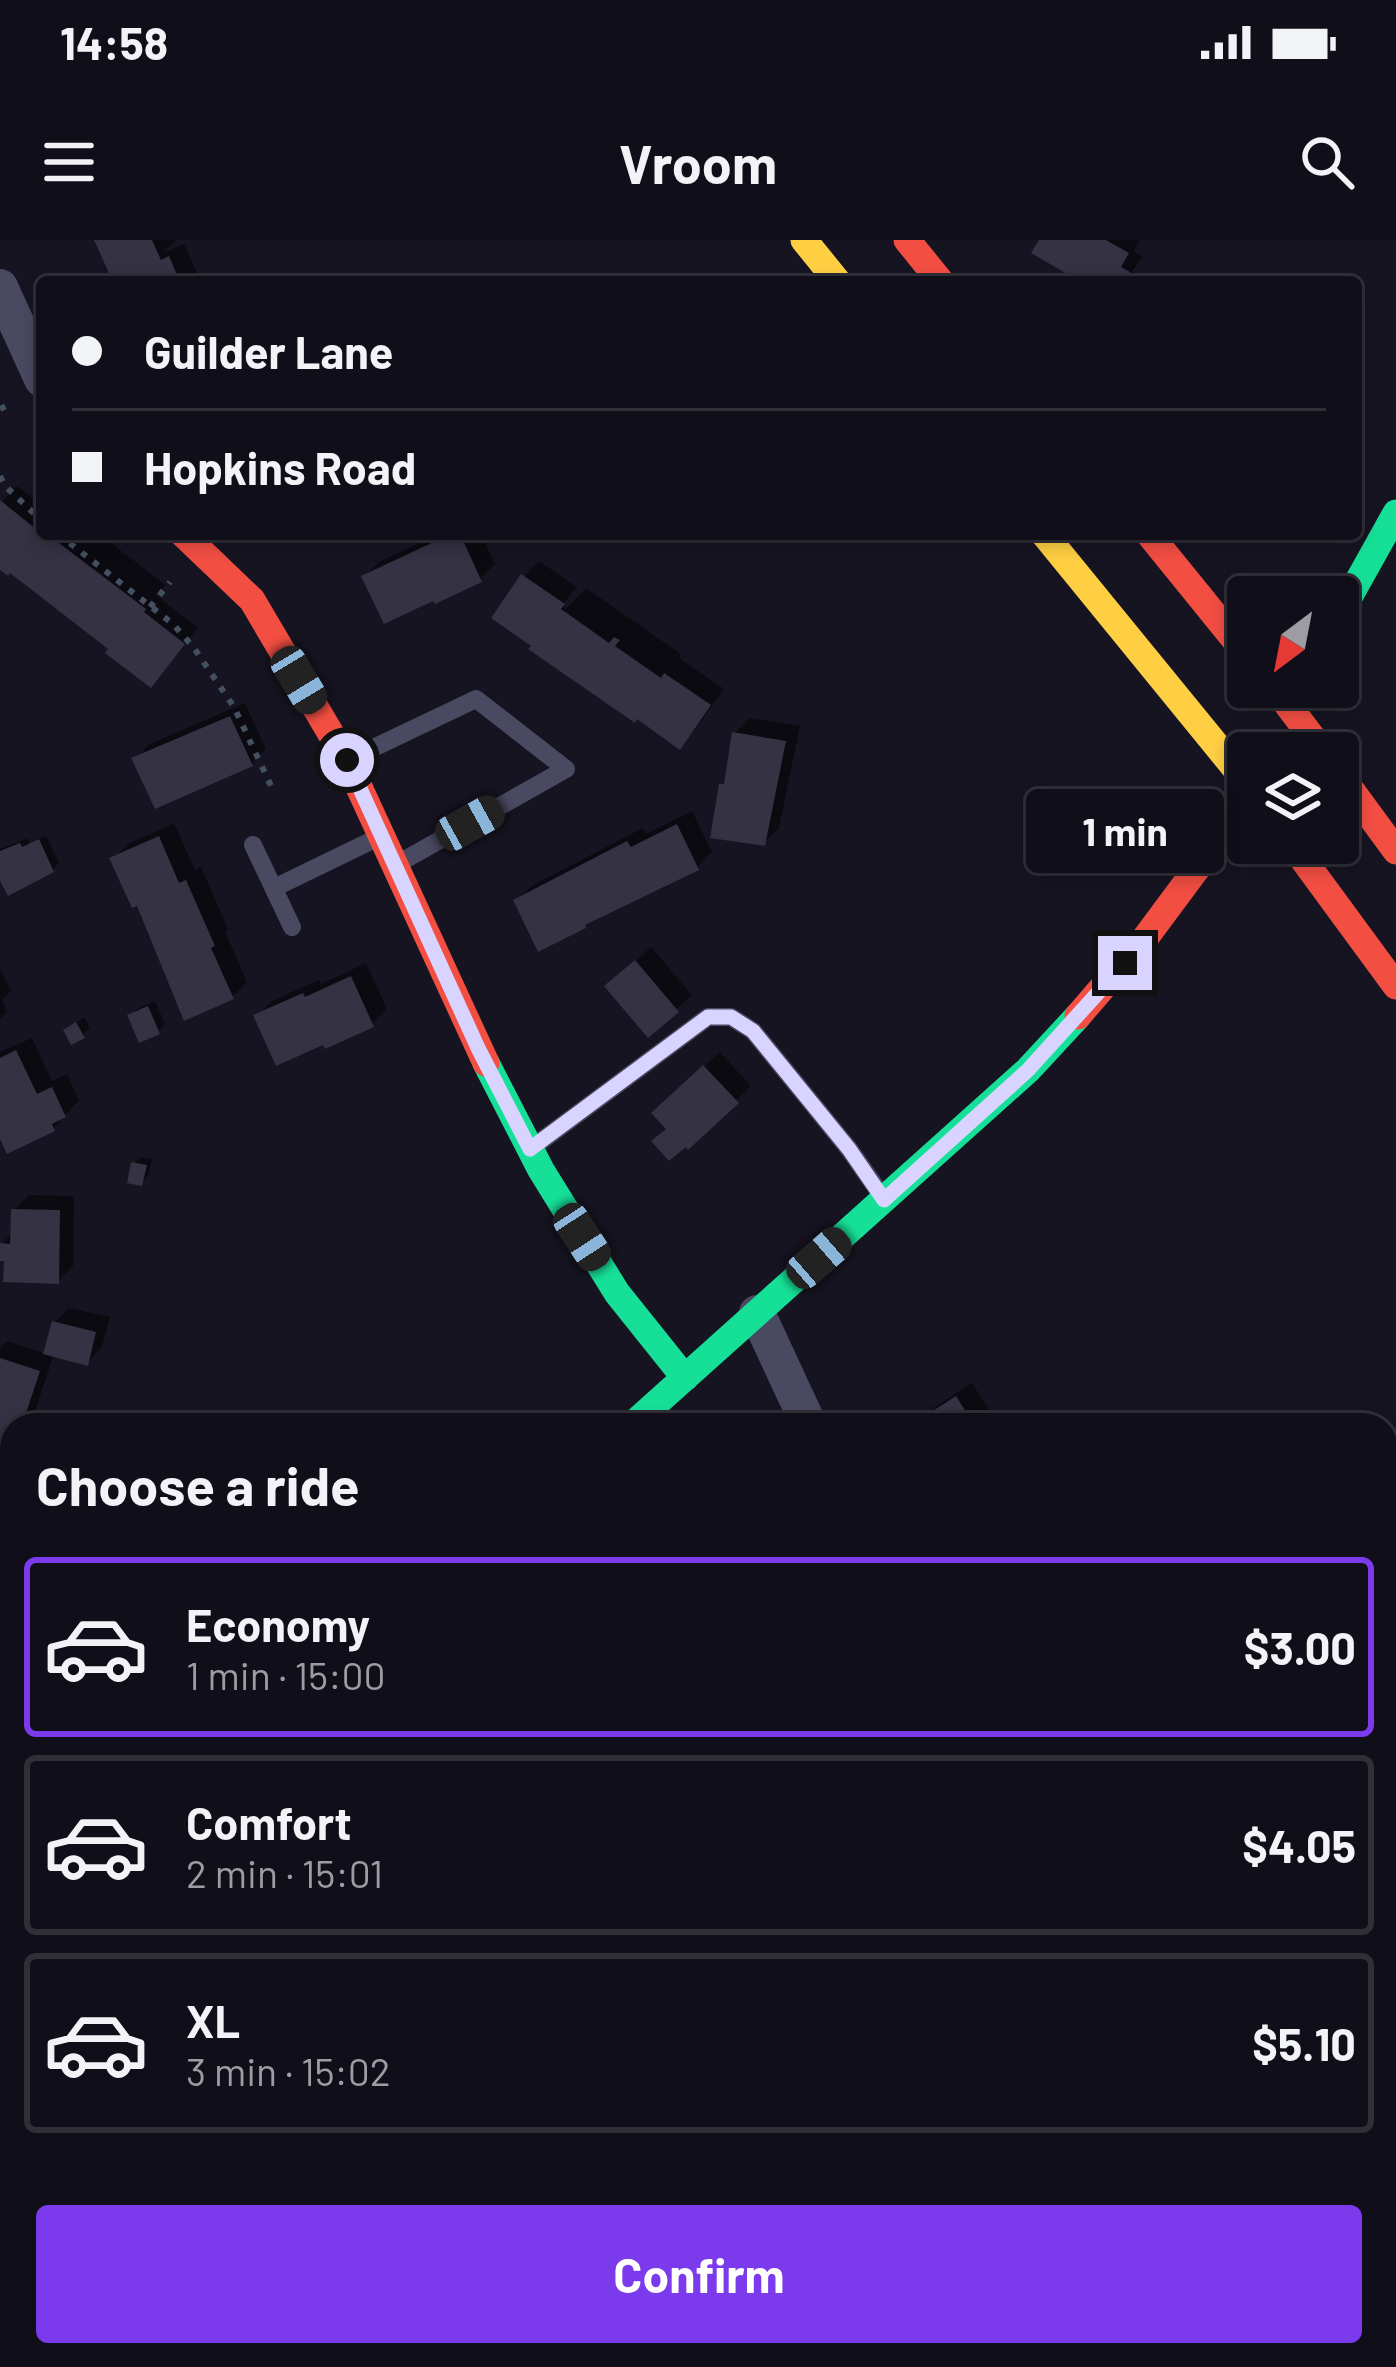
<!DOCTYPE html>
<html lang="en">
<head>
<meta charset="utf-8">
<style>
  body { margin:0; font-family:Barlow,sans-serif; background:#191822; color:#f1f3f6; height:100vh; display:flex; flex-direction:column; font-size:45px; white-space:nowrap }
  * { box-sizing:border-box; margin:0 }
  p { font-size:39px; color:#9c9ca2 }
  .icon { flex:none; width:66px; height:66px; fill:none; stroke:currentColor; stroke-width:2; stroke-linecap:round; stroke-linejoin:round }
  .map { position:relative; flex:1; overflow:hidden }
  .drawer { position:absolute; left:0px; top:1173px; width:1398px; height:954px; display:flex; flex-direction:column; background:#100f19; border-radius:36px 36px 0 0; box-shadow:0 6px 18px #0003,0 0 0 3px #302f38 }
  .drawer>* { flex:none }
  .top-card { position:absolute; left:36px; top:36px; width:1326px; height:264px; border-radius:12px; box-shadow:0 6px 18px #0003,0 0 0 3px #302f38; display:grid; align-content:center; height:264px; padding:0 36px; background:#100f19 }
  .needle { width:78px; rotate:212deg }
  .tools { position:absolute; left:1227px; top:336px; display:grid; gap:24px }
  .tools a { display:grid; place-items:center; width:132px; height:132px; border-radius:12px; background:#100f19; box-shadow:0 6px 18px #0003,0 0 0 3px #302f38; font-size:60px }
  .end { position:absolute; width:54px; height:54px; margin:-27px; border:15px solid #d9d4ff; background:#111; box-shadow:0 0 0 6px #111 }
  .from { border-radius:50% }
  .bubble { position:absolute; height:84px; border-radius:12px; background:#100f19; box-shadow:0 6px 18px #0003,0 0 0 3px #302f38; font-size:39px; font-weight:700; line-height:84px; text-align:center }
  .car { position:absolute; width:36px; height:72px; margin:-36px -18px; border-radius:15px; box-shadow:0 0 9px 3px #0007; background:linear-gradient(#222 24%,#8ab4d8 0 40%,#222 0 76%,#8ab4d8 0 86%,#222 0) }
  .top-card b { display:flex; align-items:center; gap:42px; height:114px; font-size:45px }
  .top-card b+b { border-top:3px solid #302f38 }
  .top-card i { width:30px; height:30px; background:#f1f3f6 }
  ul { padding:0; list-style:none }
  li { display:flex; align-items:center; gap:36px; height:180px; margin:0 24px 18px; padding:0 12px; border:6px solid #302f38; border-radius:12px }
  li div { flex:1 }
  li b { display:block; font-size:45px }
  li em { font-style:normal; font-weight:700 }
  li.on { border-color:#7c3aed }
  li>.icon { width:108px; height:108px; stroke-width:1.5 }
  h2 { padding:0 36px; font-size:54px; line-height:144px }
  .cta { display:flex; gap:24px; margin-top:auto; padding:24px 36px }
  .cta a { flex:1; height:138px; border-radius:12px; background:#7c3aed; color:#fff; font-size:48px; font-weight:700; line-height:138px; text-align:center }
  .status { display:flex; justify-content:space-between; align-items:center; height:84px; padding:0 60px; background:#100f19; direction:ltr }
  .status svg { height:33px; fill:currentColor }
  header { display:flex; justify-content:space-between; align-items:center; height:156px; padding:0 36px; background:#100f19; font-size:54px; font-weight:700 }
  .map>svg:first-child { display:block }
  .shadow { fill:#0007 }
  .building { fill:#343243 }
  .lines { fill:none; stroke-linecap:round; stroke-linejoin:round }
  .path { stroke:#44505f; stroke-width:6; stroke-dasharray:6 9; stroke-linecap:butt }
  .lane { stroke:#4a4962; stroke-width:18 }
  .street { stroke:#4a4962; stroke-width:36 }
  .fast { stroke:#16e098; stroke-width:27 }
  .slow { stroke:#ffcf43; stroke-width:27 }
  .jam { stroke:#f24e42; stroke-width:27 }
  .route { stroke:#d9d4ff; stroke-width:15 }
</style>
</head>
<body>
<div class="status"><b>14:58</b><svg viewBox="0 0 49 12"><path d="M0 12V9h3v3zM5 12V6h3v6zM10 12V3h3v9zM15 12V0h3v12zM26 1h20v11H26zM47 4h2v5h-2z"/></svg></div>
<header><svg class="icon" aria-label="menu" viewBox="0 0 24 24"><path d="M4 6h16M4 12h16M4 18h16"/></svg>Vroom<svg class="icon" aria-label="search" viewBox="0 0 24 24"><circle cx="10" cy="10" r="6"/><path d="M15 15l6 6"/></svg></header>
<div class="map">
<svg width="1396" height="2127" viewBox="0 0 1396 2127">
  <rect width="100%" height="100%" fill="#161421"/>
  <path class="shadow" d="M97 0H176L163 13 184 4 201 42H125Z
    M1043 0H1140L1134 11 1143 17 1124 42H1087Z
    M17 246 42 266V294H99L166 345 156 355 198 388 151 444 130 391 0 326V264Z
    M439 294H481L495 324 480 339 364 337 379 322Z
    M539 321 577 347 562 366 566 369 586 348 681 414 679 418 724 449 694 491 679 506 543 396 495 377 524 336Z
    M245 463 266 509 251 524 135 519 150 504Z
    M750 478 800 486 779 588 764 603 722 545 728 539 735 493Z
    M692 571 712 612 697 627 516 661 531 646 643 588 646 594Z
    M174 583 195 630 201 627 228 689 225 692 247 742 232 757 139 662 113 619 128 604Z
    M46 595 59 623 52 630 0 638V609L28 598 30 603Z
    M651 707 692 755 649 794 623 732Z
    M366 723 387 769 372 784 257 776 272 761 319 740 321 744Z
    M0 728 11 751 2 760 7 772 0 779Z
    M155 761 165 784 158 791 130 776 137 769Z
    M84 777 90 788 83 795 66 790Z
    M32 798 52 841 67 834 79 860 53 889 0 892V812Z
    M720 812 751 846 688 905 669 888 670 858Z
    M141 917 152 919 148 936 141 943 134 924Z
    M29 955 74 956 73 1026 58 1041 7 1018 1 1005 13 992 14 970Z
    M69 1068 110 1077 102 1107 87 1123 54 1114 32 1180 27 1185H12V1193L0 1189V1108L7 1101 47 1114 54 1083Z
    M972 1143 999 1185H918L932 1169Z
    M7 1415H12V1433H1L0 1422Z
    M12 1817V1902L0 1917V1825L3 1827Z
    M410 2115H435L438 2116 432 2127H404Z
    M871 2115H925L930 2127H859Z
    M1003 2115H1027L1032 2120 1025 2127H1005Z"/>
  <path class="building" d="M94 0H152L161 20 169 16 180 42H113Z
    M1039 0H1106L1129 13 1121 27 1130 32 1125 42H1081L1031 13Z
    M0 260 42 294H47L146 369 144 372 185 404 151 448 105 413 108 409 10 333 8 336 0 330Z
    M451 294H460L482 342 435 364 433 361 384 384 361 336Z
    M521 334 565 364 561 369 609 403 614 397 620 400 615 406 661 438 664 433 711 465 680 510 637 479 635 483 528 409 531 406 491 378Z
    M230 476 253 526 155 569 131 518Z
    M732 492 786 501 765 606 710 598 719 544H724Z
    M677 584 699 630 585 685 586 688 538 712 513 660 627 601 631 607Z
    M159 596 179 643 186 640 215 706 211 708 234 759 184 781 137 666 132 668 109 618Z
    M39 599 54 632 8 656 0 641V611L20 603 22 607Z
    M635 720 679 772 648 798 604 746Z
    M351 736 374 787 325 809 323 805 276 826 253 775 303 753 305 757Z
    M148 766 160 794 139 803 127 775Z
    M76 782 85 798 71 805 63 790Z
    M16 810 37 854 52 847 66 877 52 884 55 891 7 914 0 899V818Z
    M703 825 739 863 688 910 686 907 669 921 651 901 666 889 651 873Z
    M131 922 147 925 142 946 127 943Z
    M11 969 60 970 59 1044 3 1042 4 1021H0V1003L10 1004Z
    M52 1081 96 1092 88 1126 43 1114Z
    M0 1118 40 1131 22 1185H12V1197L0 1193Z
    M956 1156 974 1185H911Z
    M0 1827 12 1833V1893L0 1916Z
    M1396 2054V2110L1365 2127 1358 2115H1386V2059Z
    M127 2115H199L211 2127H138Z
    M406 2115H416L434 2124 432 2127H400Z
    M601 2115H649L651 2120 637 2127H606Z
    M887 2115H904L909 2127H858Z
    M1000 2115H1014L1026 2127H1000L994 2120Z"/>
  <g class="lines">
    <path class="path" d="M0 169 10 164
      M0 236 5 246 42 281
      M58 294 173 384 194 408 234 467 272 548
      M150 367 170 342"/>
    <path class="lane" d="M348 520 476 459 566 529 399 623
      M253 605 292 687
      M274 648 377 598
      M533 907 708 777H731L753 791 849 909 882 956"/>
    <path class="street" d="M0 47 42 139
      M757 1073 809 1185
      M0 1614 12 1619
      M1386 1927 1396 1915
      M739 2115 745 2127
      M1247 2115 1253 2127
      M1181 2127 1200 2115"/>
    <path class="fast" d="M1338 377 1396 273
      M486 823 541 930 617 1053 685 1138
      M632 1185 1028 830 1078 776
      M11 2127 17 2115"/>
    <path class="slow" d="M804 0 838 42
      M1044 294 1248 544"/>
    <path class="jam" d="M907 0 941 42
      M183 294 252 360 347 521 486 823
      M1149 294 1248 416
      M1274 447 1324 513
      M1338 532 1396 611
      M1291 603 1396 746
      M1078 776 1146 697 1198 627 1248 541"/>
  </g>
  <g class="lines">
    <path class="route" d="M347 520 478 808 530 909 708 777H731L753 791 849 909 884 960 1028 830 1125 723"/>
  </g>
</svg>
<div class="tools">
<a><svg class="needle" viewBox="-14 -14 28 28"><path d="M0-13l5 13h-10z" fill="#e53935"/><path d="M0 13l5-13h-10z" fill="#9c9ca2"/></svg></a>
<a><svg class="icon" aria-label="layers" viewBox="0 0 24 24"><path d="M12 4l9 5-9 5-9-5zM3 14l9 5 9-5"/></svg></a>
</div>
<i class="end from" style="left:347px;top:520px"></i>
<i class="end" style="left:1125px;top:723px"></i>
<div class="bubble" style="left:1026px;top:549px;width:198px">1 min</div>
<i class="car" style="left:299px;top:440px;rotate:149deg"></i>
<i class="car" style="left:470px;top:583px;rotate:61deg"></i>
<i class="car" style="left:582px;top:997px;rotate:147deg"></i>
<i class="car" style="left:819px;top:1018px;rotate:49deg"></i>
<div class="top-card">
<b><i class="from"></i>Guilder Lane</b>
<b><i></i>Hopkins Road</b>
</div>
<section class="drawer">
<h2>Choose a ride</h2>
<ul>
<li class="on"><svg class="icon" aria-label="car" viewBox="0 0 24 24"><path d="M5 17H2v-5l4-1 3-4h7l3 4 3 1v5h-3M9 17h6M6 11h13"/><circle cx="7" cy="17" r="2"/><circle cx="17" cy="17" r="2"/></svg><div><b>Economy</b><p>1 min · 15:00</p></div><em>$3.00</em></li>
<li><svg class="icon" aria-label="car" viewBox="0 0 24 24"><path d="M5 17H2v-5l4-1 3-4h7l3 4 3 1v5h-3M9 17h6M6 11h13"/><circle cx="7" cy="17" r="2"/><circle cx="17" cy="17" r="2"/></svg><div><b>Comfort</b><p>2 min · 15:01</p></div><em>$4.05</em></li>
<li><svg class="icon" aria-label="car" viewBox="0 0 24 24"><path d="M5 17H2v-5l4-1 3-4h7l3 4 3 1v5h-3M9 17h6M6 11h13"/><circle cx="7" cy="17" r="2"/><circle cx="17" cy="17" r="2"/></svg><div><b>XL</b><p>3 min · 15:02</p></div><em>$5.10</em></li>
</ul>
<div class="cta"><a>Confirm</a></div>
</section>
</div>
</body>
</html>
